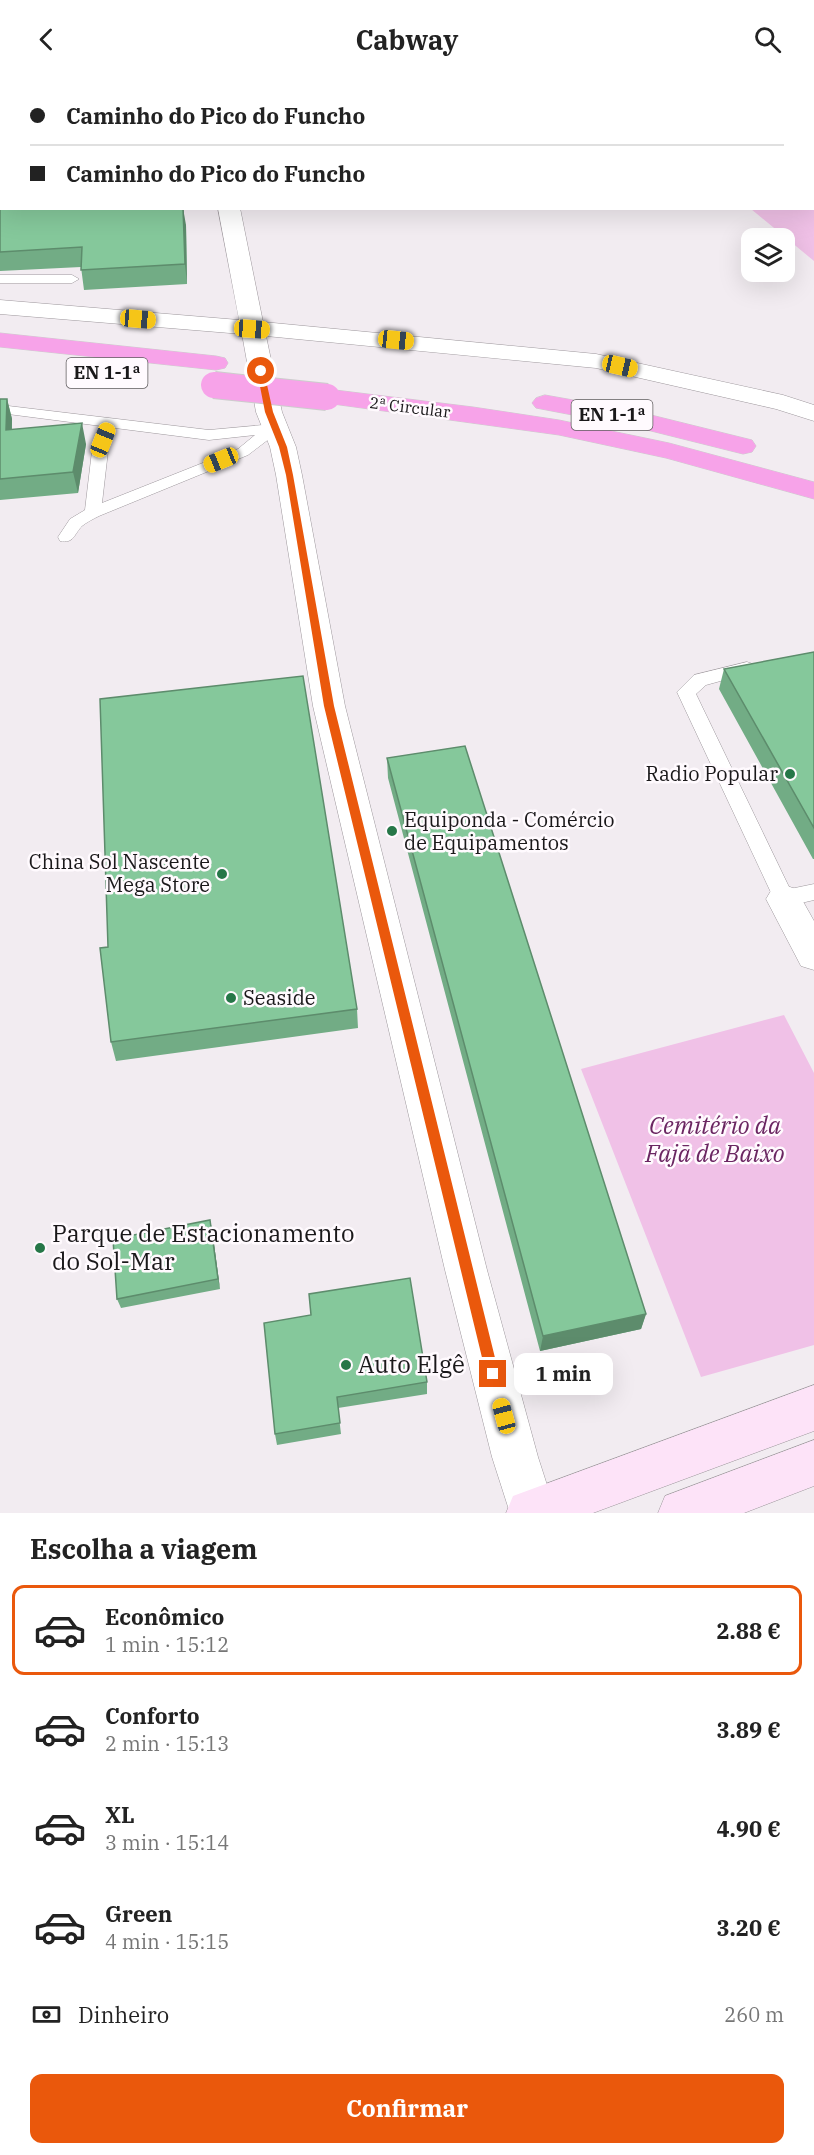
<!DOCTYPE html>
<html lang="pt">
<head>
<meta charset="utf-8">
<style>
  body { margin:0; font-family:"IBM Plex Serif",serif; background:#f2f2f2; color:#222; height:100vh; display:flex; flex-direction:column; font-size:22px; white-space:nowrap }
  * { box-sizing:border-box; margin:0 }
  p { font-size:20px; color:#767676 }
  .icon { flex:none; width:33px; height:33px; fill:none; stroke:currentColor; stroke-width:2; stroke-linecap:round; stroke-linejoin:round }
  .map { position:relative; height:1435px; overflow:hidden }
  .details { display:flex; flex-direction:column; background:#fff; flex:1 }
  .details>* { flex:none }
  .guide { position:absolute; left:0px; top:0px; width:814px; height:132px; box-shadow:0 6px 24px #0002; display:grid; align-content:center; height:132px; padding:0 30px; background:#fff }
  .buttons { position:absolute; left:741px; top:150px; display:grid; gap:12px }
  .buttons a { display:grid; place-items:center; width:54px; height:54px; border-radius:12px; background:#fff; box-shadow:0 6px 24px #0002; font-size:30px }
  .end { position:absolute; width:27px; height:27px; margin:-14px; border:8px solid #ea580c; background:#fff; box-shadow:0 0 0 3px #fff }
  .from { border-radius:50% }
  .bubble { position:absolute; height:42px; border-radius:12px; background:#fff; box-shadow:0 6px 24px #0002; font-size:20px; font-weight:800; line-height:42px; text-align:center }
  .car { position:absolute; width:18px; height:36px; margin:-18px -9px; border-radius:8px; box-shadow:0 0 4px 2px #0007; background:linear-gradient(#f5c518 24%,#345 0 40%,#f5c518 0 76%,#345 0 86%,#f5c518 0) }
  .guide b { display:flex; align-items:center; gap:21px; height:57px; font-size:22px }
  .guide b+b { border-top:2px solid #e0e0e0 }
  .guide i { width:15px; height:15px; background:#222 }
  ul { padding:0; list-style:none }
  li { display:flex; align-items:center; gap:18px; height:90px; margin:0 12px 9px; padding:0 18px; border:3px solid transparent; border-radius:12px }
  li div { flex:1 }
  li b { display:block; font-size:22px }
  li em { font-style:normal; font-weight:800 }
  li.on { border-color:#ea580c }
  li>.icon { width:54px; height:54px; stroke-width:1.5 }
  h2 { padding:0 30px; font-size:27px; line-height:72px }
  .pay { display:flex; align-items:center; gap:15px; height:66px; padding:0 30px; font-size:22px }
  .pay p { margin-inline-start:auto }
  .cta { display:flex; gap:12px; margin-top:auto; padding:12px 30px }
  .cta a { flex:1; height:69px; border-radius:12px; background:#ea580c; color:#fff; font-size:24px; font-weight:800; line-height:69px; text-align:center }
  header { display:flex; justify-content:space-between; align-items:center; height:78px; padding:0 30px; background:#fff; font-size:27px; font-weight:800 }
  .map>svg:first-child { display:block }
  .green { fill:#f0c1e7 }
  .lines { fill:none; stroke-linecap:round; stroke-linejoin:round }
  .lane-casing { stroke:#9d979c; stroke-width:1 }
  .street-casing { stroke:#9d979c; stroke-width:1 }
  .secondary-casing { stroke:#9d979c; stroke-width:1 }
  .highway-casing { stroke:#cdcccd; stroke-width:1 }
  .lane { fill:#fff; fill-rule:evenodd }
  .street { fill:#fff; fill-rule:evenodd }
  .secondary { fill:#fde3f8; fill-rule:evenodd }
  .highway { fill:#f7a3e9; fill-rule:evenodd }
  .highway-bridge-casing { stroke:#cdcccd; stroke-width:28; stroke-linecap:butt }
  .highway-bridge { stroke:#f7a3e9; stroke-width:26 }
  .wall { fill:#72ac85 }
  .shaded-wall { fill:#5d8c6c }
  .building { fill:#85c89b; stroke:#5d8c6c; stroke-width:1.5 }
  .route { fill:#ea580c }
  .poi-dot { fill:#267748; stroke:#fffafe; stroke-width:2 }
  .labels { text-anchor:middle; stroke-width:5; stroke-linejoin:round; paint-order:stroke }
  .far-street-label { font-size:16px; fill:#1a181a; stroke:#fffafe }
  .shield { fill:#fffafe; stroke:#5f5c5e; stroke-width:1.5 }
  .shield-label { font-size:18px; font-weight:bold; fill:#1a181a }
  .poi-label { font-size:20px; fill:#1a181a; stroke:#fffafe; text-anchor:end }
  .near-park-label { font-size:24px; font-style:italic; fill:#6b2662; stroke:#fffafe }
  .near-poi-label { font-size:24px; fill:#1a181a; stroke:#fffafe; text-anchor:start }
</style>
</head>
<body>
<header><svg class="icon" aria-label="back" viewBox="0 0 24 24"><path d="M15 5l-7 7 7 7"/></svg>Cabway<svg class="icon" aria-label="search" viewBox="0 0 24 24"><circle cx="10" cy="10" r="6"/><path d="M15 15l6 6"/></svg></header>
<div class="map">
<svg width="814" height="1435" viewBox="0 0 814 1435">
  <rect width="100%" height="100%" fill="#f2ecf1"/>
  <path class="green" d="M595 0H814V183L751 131 813 130V2Z
    M784 937 814 995V1267L701 1299 581 991Z"/>
  <g class="lines">
    <defs>
      <path id="lane" d="M358 0H370V2H359Z
        M0 197H72L79 201 72 205H0Z
        M0 327 209 352 274 346 282 351 248 377 99 438C93 441 87 444 82 448 74 456 74 466 60 463L58 459 70 441 85 432 92 373 101 348 0 335ZM115 350 209 362 255 357 238 371 102 425 108 373Z
        M747 584 753 586 756 590 753 594 706 607 696 616 790 811 814 806V822L784 829 777 827 774 821 677 614 694 597Z"/>
      <path id="street" d="M293 0H312L292 2Z
        M218 130H240L263 244 596 276 783 317 814 327V343L776 331 596 290 266 258 282 334 296 369 302 397 345 628 487 1192 538 1379 556 1435H510L492 1379 445 1192 313 628 276 397 270 369 256 334 242 256 0 236V222L239 242Z
        M784 807 796 811 814 843V892L801 888 766 821 772 811Z"/>
      <path id="secondary" d="M814 1307V1353L593 1435H506L513 1418Z
        M814 1362V1408L744 1435H658L665 1418Z"/>
      <path id="highway" d="M0 255 216 278 225 280 228 285 225 290 216 292 0 269Z
        M327 311 473 329 559 342 669 365 814 404V421L666 380 559 357 318 324 314 319 318 314Z
        M545 317 635 333 752 362 756 368 752 374 743 376 635 349 536 330 532 325 536 320Z"/>
    </defs>
    <use href="#lane" class="lane-casing"/>
    <use href="#street" class="street-casing"/>
    <use href="#secondary" class="secondary-casing"/>
    <use href="#highway" class="highway-casing"/>
    <use href="#lane" class="lane"/>
    <use href="#street" class="street"/>
    <use href="#secondary" class="secondary"/>
    <use href="#highway" class="highway"/>
    <defs>
      <path id="highway-bridge" d="M214 307 327 319"/>
    </defs>
    <use href="#highway-bridge" class="highway-bridge-casing"/>
    <use href="#highway-bridge" class="highway-bridge"/>
  </g>
  <path class="wall" d="M0 33 186 147 187 206 84 212 81 189 0 193Z
    M0 321H7L12 341V351L86 366 78 415 0 422Z
    M814 574V781H813L719 611 724 591Z
    M387 680 646 1236 641 1251 540 1273 388 700Z
    M108 869 357 931 358 950 116 983 111 964Z
    M212 1151 220 1211 121 1230 117 1221Z
    M311 1237 427 1304V1316L338 1330 341 1356 277 1367 275 1356Z"/>
  <path class="shaded-wall" d="M183 130 186 147 187 206 185 186Z
    M7 321 12 341 11 372 6 352Z
    M82 345 86 366 78 415 73 394Z
    M210 1142 212 1151 220 1211 218 1201Z
    M646 1236 641 1251 540 1273 543 1258Z"/>
  <path class="building" d="M341 0H354L355 2H328Z
    M0 33H2V130H183L185 186 81 192 82 169 0 174Z
    M0 321H7L6 352 82 345 73 394 0 401Z
    M814 574V750L724 591Z
    M303 598 357 931 111 964 100 870 108 869 100 621Z
    M465 668 646 1236 543 1258 387 680Z
    M210 1142 218 1201 117 1221 113 1161Z
    M410 1200 427 1304 337 1319 340 1345 275 1356 264 1245 311 1237 309 1216Z"/>
  <path class="route" d="M261 291 264 293 273 334 287 369 293 397 334 628 499 1296 498 1301 493 1303 488 1301 486 1296 324 628 286 397 279 369 265 334 257 293Z"/>
  <g class="poi-dot">
    <circle cx="790" cy="696" r="6"/>
    <circle cx="392" cy="753" r="6"/>
    <circle cx="222" cy="796" r="6"/>
    <circle cx="231" cy="920" r="6"/>
    <circle cx="40" cy="1170" r="6"/>
    <circle cx="346" cy="1287" r="6"/>
  </g>
  <g class="labels">
    <g class="far-street-label">
      <text transform="translate(410 329) rotate(7)" y="6">2ª Circular</text>
    </g>
    <g class="shield">
      <rect x="66.5" y="280" width="81" height="30" rx="4.5"/>
      <rect x="571.5" y="322" width="81" height="30" rx="4.5"/>
    </g>
    <g class="shield-label">
      <text x="107" y="301">EN 1-1ª</text>
      <text x="612" y="343">EN 1-1ª</text>
    </g>
    <g class="poi-label">
      <text x="778" y="703">Radio Popular</text>
      <text x="404" y="749" text-anchor="start">Equiponda - Comércio<tspan x="404" dy="23">de Equipamentos</tspan></text>
      <text x="210" y="791">China Sol Nascente<tspan x="210" dy="23">Mega Store</tspan></text>
      <text x="243" y="927" text-anchor="start">Seaside</text>
    </g>
    <g class="near-park-label">
      <text x="715" y="1056">Cemitério da<tspan x="715" dy="28">Fajã de Baixo</tspan></text>
    </g>
    <g class="near-poi-label">
      <text x="52" y="1164">Parque de Estacionamento<tspan x="52" dy="28">do Sol-Mar</tspan></text>
      <text x="358" y="1295">Auto Elgê</text>
    </g>
  </g>
</svg>
<div class="buttons">
<a><svg class="icon" aria-label="layers" viewBox="0 0 24 24"><path d="M12 4l9 5-9 5-9-5zM3 14l9 5 9-5"/></svg></a>
</div>
<i class="end from" style="left:261px;top:293px"></i>
<i class="end" style="left:493px;top:1296px"></i>
<div class="bubble" style="left:514px;top:1275px;width:99px">1 min</div>
<i class="car" style="left:138px;top:241px;rotate:95deg"></i>
<i class="car" style="left:252px;top:251px;rotate:94deg"></i>
<i class="car" style="left:396px;top:262px;rotate:96deg"></i>
<i class="car" style="left:620px;top:288px;rotate:103deg"></i>
<i class="car" style="left:103px;top:362px;rotate:22deg"></i>
<i class="car" style="left:221px;top:382px;rotate:248deg"></i>
<i class="car" style="left:504px;top:1338px;rotate:345deg"></i>
<div class="guide">
<b><i class="from"></i>Caminho do Pico do Funcho</b>
<b><i></i>Caminho do Pico do Funcho</b>
</div>
</div>
<section class="details">
<h2>Escolha a viagem</h2>
<ul>
<li class="on"><svg class="icon" aria-label="car" viewBox="0 0 24 24"><path d="M5 17H2v-5l4-1 3-4h7l3 4 3 1v5h-3M9 17h6M6 11h13"/><circle cx="7" cy="17" r="2"/><circle cx="17" cy="17" r="2"/></svg><div><b>Econômico</b><p>1 min · 15:12</p></div><em>2.88 €</em></li>
<li><svg class="icon" aria-label="car" viewBox="0 0 24 24"><path d="M5 17H2v-5l4-1 3-4h7l3 4 3 1v5h-3M9 17h6M6 11h13"/><circle cx="7" cy="17" r="2"/><circle cx="17" cy="17" r="2"/></svg><div><b>Conforto</b><p>2 min · 15:13</p></div><em>3.89 €</em></li>
<li><svg class="icon" aria-label="car" viewBox="0 0 24 24"><path d="M5 17H2v-5l4-1 3-4h7l3 4 3 1v5h-3M9 17h6M6 11h13"/><circle cx="7" cy="17" r="2"/><circle cx="17" cy="17" r="2"/></svg><div><b>XL</b><p>3 min · 15:14</p></div><em>4.90 €</em></li>
<li><svg class="icon" aria-label="car" viewBox="0 0 24 24"><path d="M5 17H2v-5l4-1 3-4h7l3 4 3 1v5h-3M9 17h6M6 11h13"/><circle cx="7" cy="17" r="2"/><circle cx="17" cy="17" r="2"/></svg><div><b>Green</b><p>4 min · 15:15</p></div><em>3.20 €</em></li>
</ul>
<div class="pay"><svg class="icon" aria-label="cash" viewBox="0 0 24 24"><path d="M3 7h18v10H3z"/><circle cx="12" cy="12" r="2"/></svg>Dinheiro<p>260 m</p></div>
<div class="cta"><a>Confirmar</a></div>
</section>
</body>
</html>
